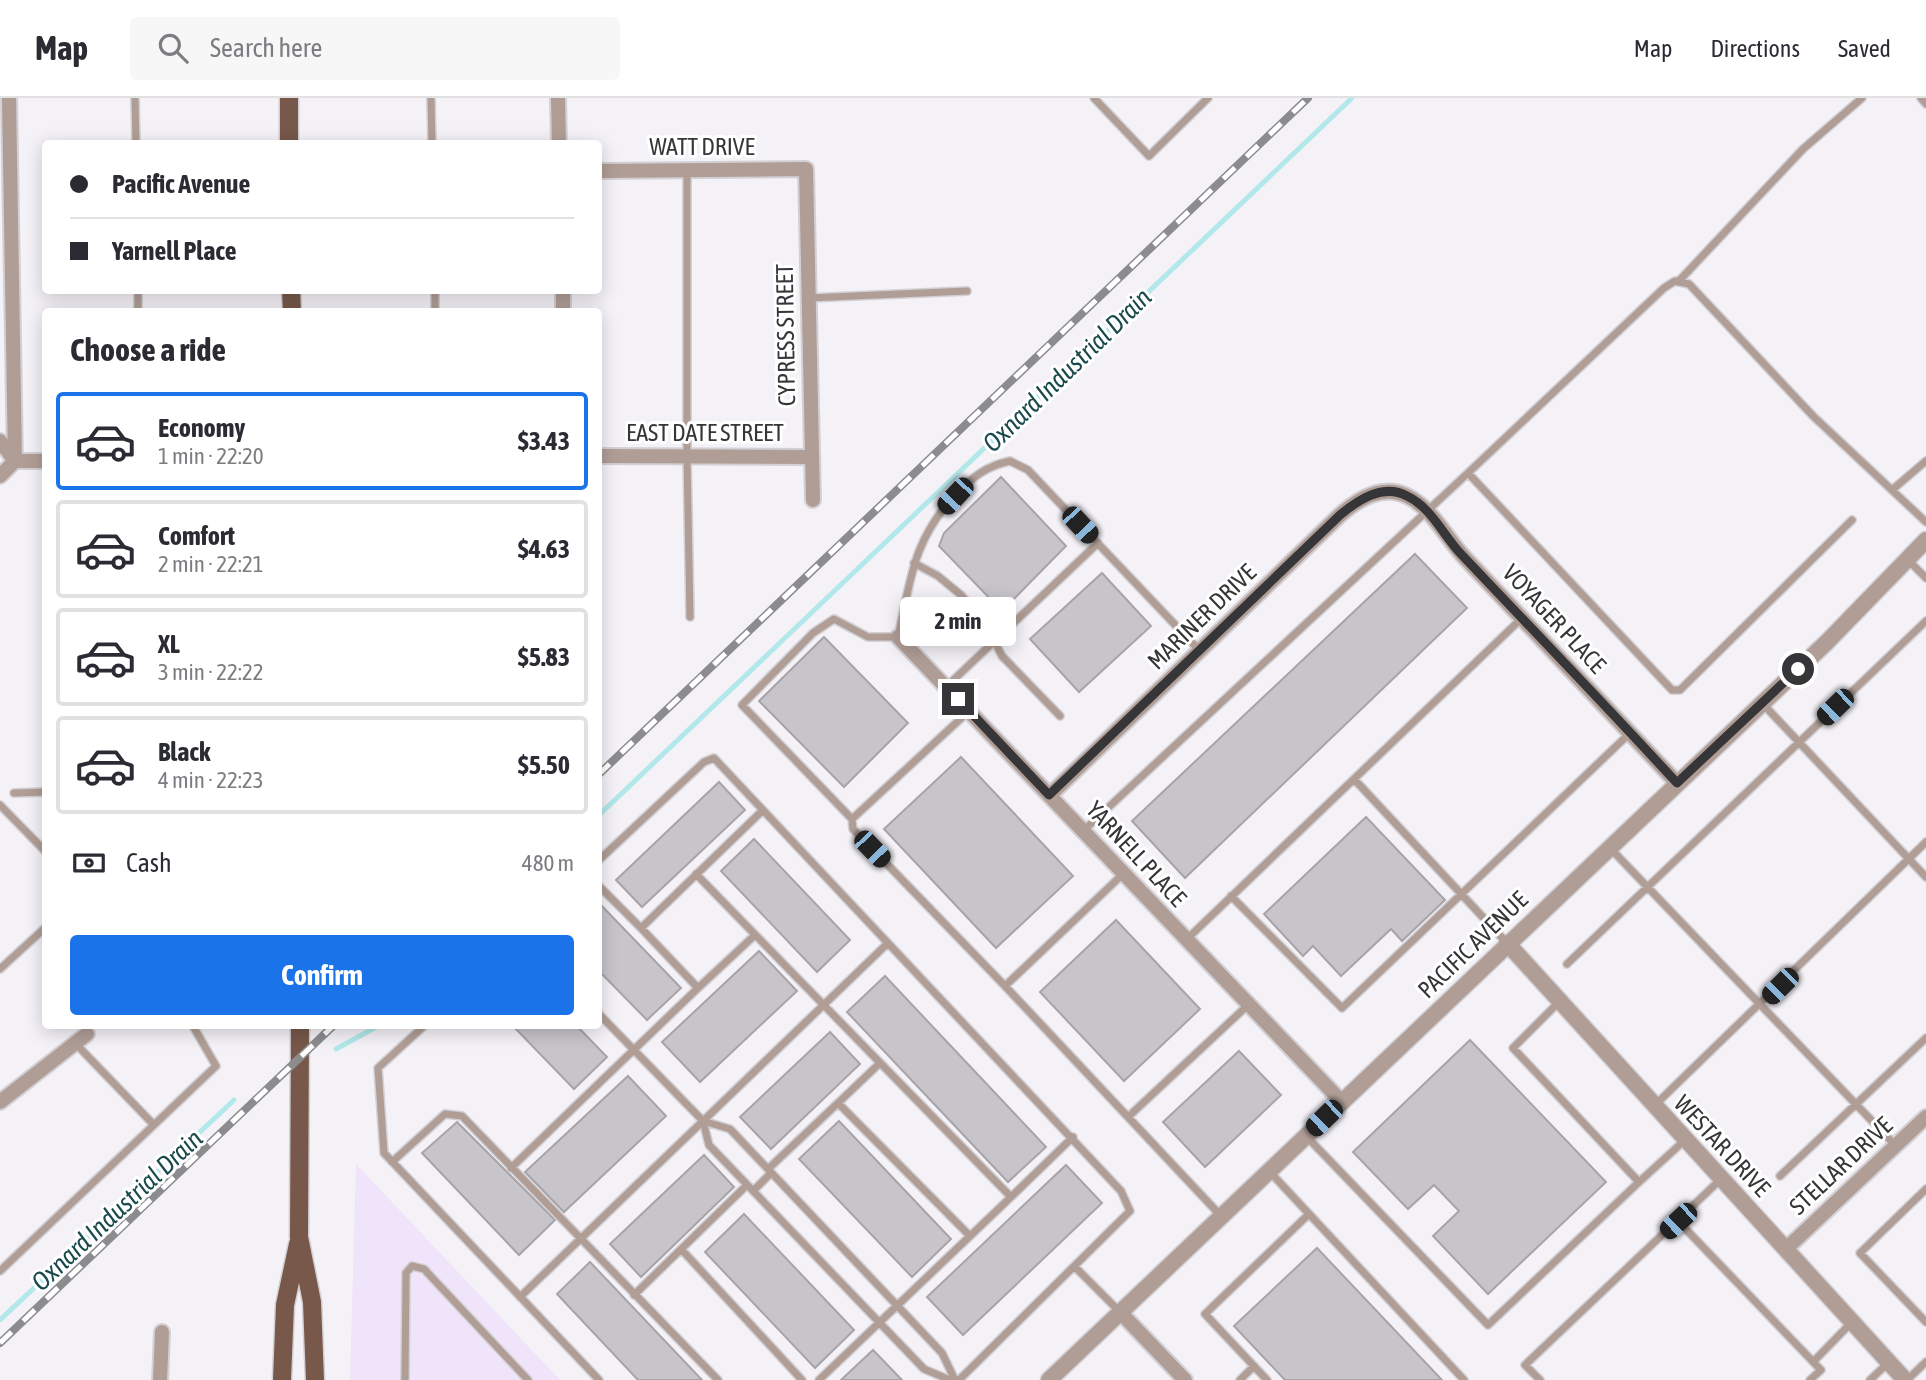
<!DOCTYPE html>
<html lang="en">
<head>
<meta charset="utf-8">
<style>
  body { margin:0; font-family:"Asap Condensed",sans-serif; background:#f7f7f7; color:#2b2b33; height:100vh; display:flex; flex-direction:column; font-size:26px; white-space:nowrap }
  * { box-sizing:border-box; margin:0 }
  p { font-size:23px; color:#7c7c81 }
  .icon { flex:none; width:38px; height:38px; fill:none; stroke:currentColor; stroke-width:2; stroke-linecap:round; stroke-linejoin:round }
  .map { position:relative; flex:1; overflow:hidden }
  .side { position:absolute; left:42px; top:210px; width:560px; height:721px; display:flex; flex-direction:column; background:#fff; border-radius:7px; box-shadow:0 4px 18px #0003 }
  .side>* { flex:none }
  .banner { position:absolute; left:42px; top:42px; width:560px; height:154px; border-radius:7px; box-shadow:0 4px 18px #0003; display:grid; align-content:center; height:154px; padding:0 28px; background:#fff }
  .end { position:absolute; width:32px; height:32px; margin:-16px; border:9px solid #363537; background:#fff; box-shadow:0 0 0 4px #fff }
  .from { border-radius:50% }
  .bubble { position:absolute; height:49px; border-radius:7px; background:#fff; box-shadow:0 4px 18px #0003; font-size:23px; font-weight:700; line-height:49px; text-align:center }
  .car { position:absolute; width:21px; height:42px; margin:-21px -10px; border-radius:9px; box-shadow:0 0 5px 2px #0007; background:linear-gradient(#222 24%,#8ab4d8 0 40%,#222 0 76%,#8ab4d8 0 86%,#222 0) }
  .banner b { display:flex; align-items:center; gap:24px; height:66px; font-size:26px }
  .banner b+b { border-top:2px solid #e1e1e2 }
  .banner i { width:18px; height:18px; background:#2b2b33 }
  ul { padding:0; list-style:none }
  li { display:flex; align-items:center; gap:21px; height:98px; margin:0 14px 10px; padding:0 14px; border:4px solid #e1e1e2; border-radius:7px }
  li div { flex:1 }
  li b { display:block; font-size:26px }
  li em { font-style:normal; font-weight:700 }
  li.on { border-color:#1a73e8 }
  li>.icon { width:63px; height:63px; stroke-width:1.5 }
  h2 { padding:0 28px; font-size:32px; line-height:84px }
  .pay { display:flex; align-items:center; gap:18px; height:77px; padding:0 28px; font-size:26px }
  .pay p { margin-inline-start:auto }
  .action { display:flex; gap:14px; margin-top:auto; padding:14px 28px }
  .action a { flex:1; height:80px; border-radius:7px; background:#1a73e8; color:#fff; font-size:28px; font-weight:700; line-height:80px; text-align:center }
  header { display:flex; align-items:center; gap:42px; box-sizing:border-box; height:98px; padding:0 35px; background:#fff; border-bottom:2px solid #e1e1e2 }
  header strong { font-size:33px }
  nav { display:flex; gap:38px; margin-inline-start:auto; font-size:24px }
  .search { width:490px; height:63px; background:#f7f7f7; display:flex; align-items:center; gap:18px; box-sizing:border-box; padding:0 24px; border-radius:7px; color:#7c7c81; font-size:26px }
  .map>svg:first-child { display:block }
  .commercial { fill:#efe4f9 }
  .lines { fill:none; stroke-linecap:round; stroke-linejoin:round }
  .stream { stroke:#b2e8ea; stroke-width:5 }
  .building { fill:#c7c5ca; stroke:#a6a4a9; stroke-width:2 }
  .service-casing { stroke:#d2d0d4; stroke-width:10 }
  .minor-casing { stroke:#d2d0d4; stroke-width:18 }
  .tertiary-casing { stroke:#d2d0d4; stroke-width:19 }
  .primary-casing { stroke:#d2d0d4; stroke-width:21 }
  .service { stroke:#b09e96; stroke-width:7 }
  .minor { stroke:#b09e96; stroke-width:14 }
  .tertiary { stroke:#b09e96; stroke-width:16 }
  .primary { stroke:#77584a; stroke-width:18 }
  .rail-casing { stroke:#8c8b8e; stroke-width:8 }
  .rail { stroke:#fff; stroke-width:5; stroke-dasharray:16; stroke-linecap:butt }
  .route { stroke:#363537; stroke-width:9 }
  .labels { text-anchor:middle; stroke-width:6; stroke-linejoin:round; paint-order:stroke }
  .street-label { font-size:24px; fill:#363537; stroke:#fff }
  .water-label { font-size:26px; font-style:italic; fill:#1b4a4d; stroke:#fff }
</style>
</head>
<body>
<header>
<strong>Map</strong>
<div class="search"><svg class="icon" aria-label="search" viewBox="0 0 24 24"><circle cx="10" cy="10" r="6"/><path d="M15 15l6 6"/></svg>Search here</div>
<nav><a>Map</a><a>Directions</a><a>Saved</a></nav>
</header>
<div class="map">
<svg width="1926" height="1282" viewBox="0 0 1926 1282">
  <rect width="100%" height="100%" fill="#f4f2f7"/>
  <path class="commercial" d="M356 1066 560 1282H350Z"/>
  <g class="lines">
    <path class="stream" d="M598 718 1352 0
      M336 951 378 928
      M0 1222 234 1002"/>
  </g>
  <path class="building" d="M1001 379 1066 448 1002 513 939 448 944 435Z
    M1415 456 1467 510 1185 780 1132 723Z
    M1102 475 1151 528 1079 594 1030 541Z
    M824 539 908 625 844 689 759 603Z
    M961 659 1073 778 996 850 884 731Z
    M719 684 745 712 642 809 616 782Z
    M1366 719 1445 802 1402 843 1391 831 1341 878 1313 848 1303 858 1264 816Z
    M754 741 850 842 817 874 721 773Z
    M598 804 681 890 647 922 598 872Z
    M1116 822 1200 911 1124 983 1040 894Z
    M759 853 797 893 700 984 662 944Z
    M885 878 1046 1049 1008 1084 847 914Z
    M513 928H577L607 959 574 991Z
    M830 934 860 966 771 1051 740 1019Z
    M1470 942 1606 1084 1488 1196 1433 1138 1459 1113 1434 1087 1408 1111 1353 1054Z
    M1239 953 1281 997 1205 1069 1163 1024Z
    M628 978 666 1018 564 1114 525 1074Z
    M839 1023 951 1141 912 1179 799 1061Z
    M457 1024 555 1122 519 1157 422 1055Z
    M704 1057 734 1089 641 1179 610 1146Z
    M1066 1067 1102 1105 963 1237 927 1199Z
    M744 1116 854 1232 815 1270 705 1154Z
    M1317 1150 1442 1282H1285L1234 1228Z
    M590 1164 702 1282H638L557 1196Z
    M873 1252 902 1282H841Z"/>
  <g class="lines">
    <defs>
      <path id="service" d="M135 0 136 46
        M431 0 432 46
        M1094 0 1149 58 1208 0
        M1921 0 1926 6
        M687 72V358L690 519
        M1678 184 1803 51 1862 0
        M138 192V214
        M435 192V214
        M809 200 967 193
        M1468 375 1664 190 1675 183 1689 186 1813 318 1926 424
        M1892 392 1926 363
        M1908 462 1926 480
        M914 465 938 478 961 497 984 523 1002 558 1060 618
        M946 589 1098 445
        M1762 605 1926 779
        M969 613 852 721 853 731 1005 888 1123 776
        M1354 681 1506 844
        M14 695 46 694
        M0 707 46 754
        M852 721 742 607 813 535 834 521 868 539H898C911 480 913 442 956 396 973 379 986 368 1010 363L1028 372 1200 553
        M1083 733 1468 375 1672 592H1680L1852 422
        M1610 750 1896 1048
        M598 763 704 664 714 660 1121 1093 1130 1113 959 1282
        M696 776 1011 1099 1073 1039
        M598 787 641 830 763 712
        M1231 798 1342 910 1630 635
        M1187 841 1522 520
        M1567 866 1926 523
        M0 871 46 829
        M1005 888 1128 1019 1248 907
        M698 890 755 837
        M598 915 703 1023
        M424 928 378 970 384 1055 599 1282
        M74 944 154 1027
        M880 965 838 1005 970 1138
        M1654 1008 1926 744
        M1128 1019 1221 1118
        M1306 1038 1488 1227 1639 1084 1513 950 1559 904
        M392 1064 445 1016 462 1018 718 1282
        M511 1070 698 890 641 830
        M768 1071 838 1005
        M1269 1073 1464 1282
        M1780 1078 1926 940
        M1639 1084 1685 1042
        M1926 1091 1860 1155 1926 1224
        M753 1093 771 1075
        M1678 1123 1821 1272 1810 1282
        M681 1151 802 1282
        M1075 1169 1120 1214
        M0 1173 216 968 193 928
        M634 1197 747 1087
        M520 1199 888 845
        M1813 1264 1851 1225
        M405 1282 406 1175 412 1168 424 1171 528 1282
        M819 1282 1011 1099
        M950 1282 924 1271 709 1047 703 1023 730 1031 942 1255 955 1282
        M1240 1282 1254 1268
        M1267 1282 1205 1216 1309 1116
        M1540 1282 1525 1267 1721 1081
        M1870 1282 1888 1265
        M1907 1282 1926 1264"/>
      <path id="minor" d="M558 0 559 46
        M598 73 806 71 813 402
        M563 192V214
        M0 343 15 363H46
        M598 358 811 359
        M0 378 15 363 9 0
        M898 539 1341 1003
        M1050 697 1340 417C1358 401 1383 386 1407 398 1432 410 1446 440 1465 460 1535 535 1607 610 1677 685
        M0 1004 87 936
        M1787 1150 1926 1019
        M1120 1214 1185 1282
        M160 1282 162 1234"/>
      <path id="tertiary" d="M1507 845 1905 1282
        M1049 1282 1827 544 1926 442"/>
      <path id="primary" d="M289 0V46
        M291 192 292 214
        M300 928 299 1139 312 1204 315 1282
        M282 1282 285 1207 298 1146"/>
    </defs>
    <use href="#service" class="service-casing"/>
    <use href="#minor" class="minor-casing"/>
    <use href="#tertiary" class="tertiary-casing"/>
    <use href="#primary" class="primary-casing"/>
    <use href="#service" class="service"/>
    <use href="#minor" class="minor"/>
    <use href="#tertiary" class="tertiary"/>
    <use href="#primary" class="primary"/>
    <defs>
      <path id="rail" d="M598 677 1308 0
        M0 1245 333 928"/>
    </defs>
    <use href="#rail" class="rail-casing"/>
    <use href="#rail" class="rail"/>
  </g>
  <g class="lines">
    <path class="route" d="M958 601 1049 697 1340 417C1358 402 1383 385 1407 398 1431 409 1443 437 1461 456 1533 532 1606 608 1677 685L1798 571"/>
  </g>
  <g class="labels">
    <g class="street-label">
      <text x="702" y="57">WATT DRIVE</text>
      <text transform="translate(786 237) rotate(-91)" y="8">CYPRESS STREET</text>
      <text x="705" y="343">EAST DATE STREET</text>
      <text transform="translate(1202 519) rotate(-44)" y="8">MARINER DRIVE</text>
      <text transform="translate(1554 521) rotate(47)" y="8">VOYAGER PLACE</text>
      <text transform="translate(1136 756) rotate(47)" y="8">YARNELL PLACE</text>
      <text transform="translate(1473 847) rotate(-44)" y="8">PACIFIC AVENUE</text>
      <text transform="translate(1722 1048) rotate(47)" y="8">WESTAR DRIVE</text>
      <text transform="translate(1841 1068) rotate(-43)" y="8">STELLAR DRIVE</text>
    </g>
    <g class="water-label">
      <text transform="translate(1067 272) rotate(-44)" y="9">Oxnard Industrial Drain</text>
      <text transform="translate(117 1112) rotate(-43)" y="9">Oxnard Industrial Drain</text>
    </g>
  </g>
</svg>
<i class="end from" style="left:1798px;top:571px"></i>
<i class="end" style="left:958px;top:601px"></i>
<div class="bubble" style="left:900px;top:499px;width:116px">2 min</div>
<i class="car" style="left:955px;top:398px;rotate:223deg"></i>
<i class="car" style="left:1080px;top:427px;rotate:137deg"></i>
<i class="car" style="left:1835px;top:609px;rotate:226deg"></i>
<i class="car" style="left:872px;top:751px;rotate:136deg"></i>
<i class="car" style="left:1780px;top:888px;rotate:225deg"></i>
<i class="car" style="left:1324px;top:1020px;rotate:226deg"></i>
<i class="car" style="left:1678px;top:1123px;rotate:227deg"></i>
<div class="banner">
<b><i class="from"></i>Pacific Avenue</b>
<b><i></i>Yarnell Place</b>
</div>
<section class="side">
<h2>Choose a ride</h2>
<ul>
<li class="on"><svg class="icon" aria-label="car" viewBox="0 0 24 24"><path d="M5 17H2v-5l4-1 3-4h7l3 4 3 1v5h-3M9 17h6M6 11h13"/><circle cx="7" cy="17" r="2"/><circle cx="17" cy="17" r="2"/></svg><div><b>Economy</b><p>1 min · 22:20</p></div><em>$3.43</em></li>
<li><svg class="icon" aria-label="car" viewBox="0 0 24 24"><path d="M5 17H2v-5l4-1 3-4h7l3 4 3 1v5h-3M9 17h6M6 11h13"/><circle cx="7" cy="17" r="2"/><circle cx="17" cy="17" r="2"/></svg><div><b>Comfort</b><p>2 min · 22:21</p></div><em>$4.63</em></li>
<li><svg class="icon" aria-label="car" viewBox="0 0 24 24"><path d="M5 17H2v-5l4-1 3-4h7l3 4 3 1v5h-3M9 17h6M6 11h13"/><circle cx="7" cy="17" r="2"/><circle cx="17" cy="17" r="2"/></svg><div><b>XL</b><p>3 min · 22:22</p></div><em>$5.83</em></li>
<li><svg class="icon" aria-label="car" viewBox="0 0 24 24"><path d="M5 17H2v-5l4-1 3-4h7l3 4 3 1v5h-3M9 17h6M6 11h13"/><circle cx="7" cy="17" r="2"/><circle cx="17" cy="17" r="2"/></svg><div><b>Black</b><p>4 min · 22:23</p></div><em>$5.50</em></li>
</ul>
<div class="pay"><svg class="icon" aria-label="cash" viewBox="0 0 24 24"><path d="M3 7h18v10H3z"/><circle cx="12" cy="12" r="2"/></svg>Cash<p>480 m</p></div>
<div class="action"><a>Confirm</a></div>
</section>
</div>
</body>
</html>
